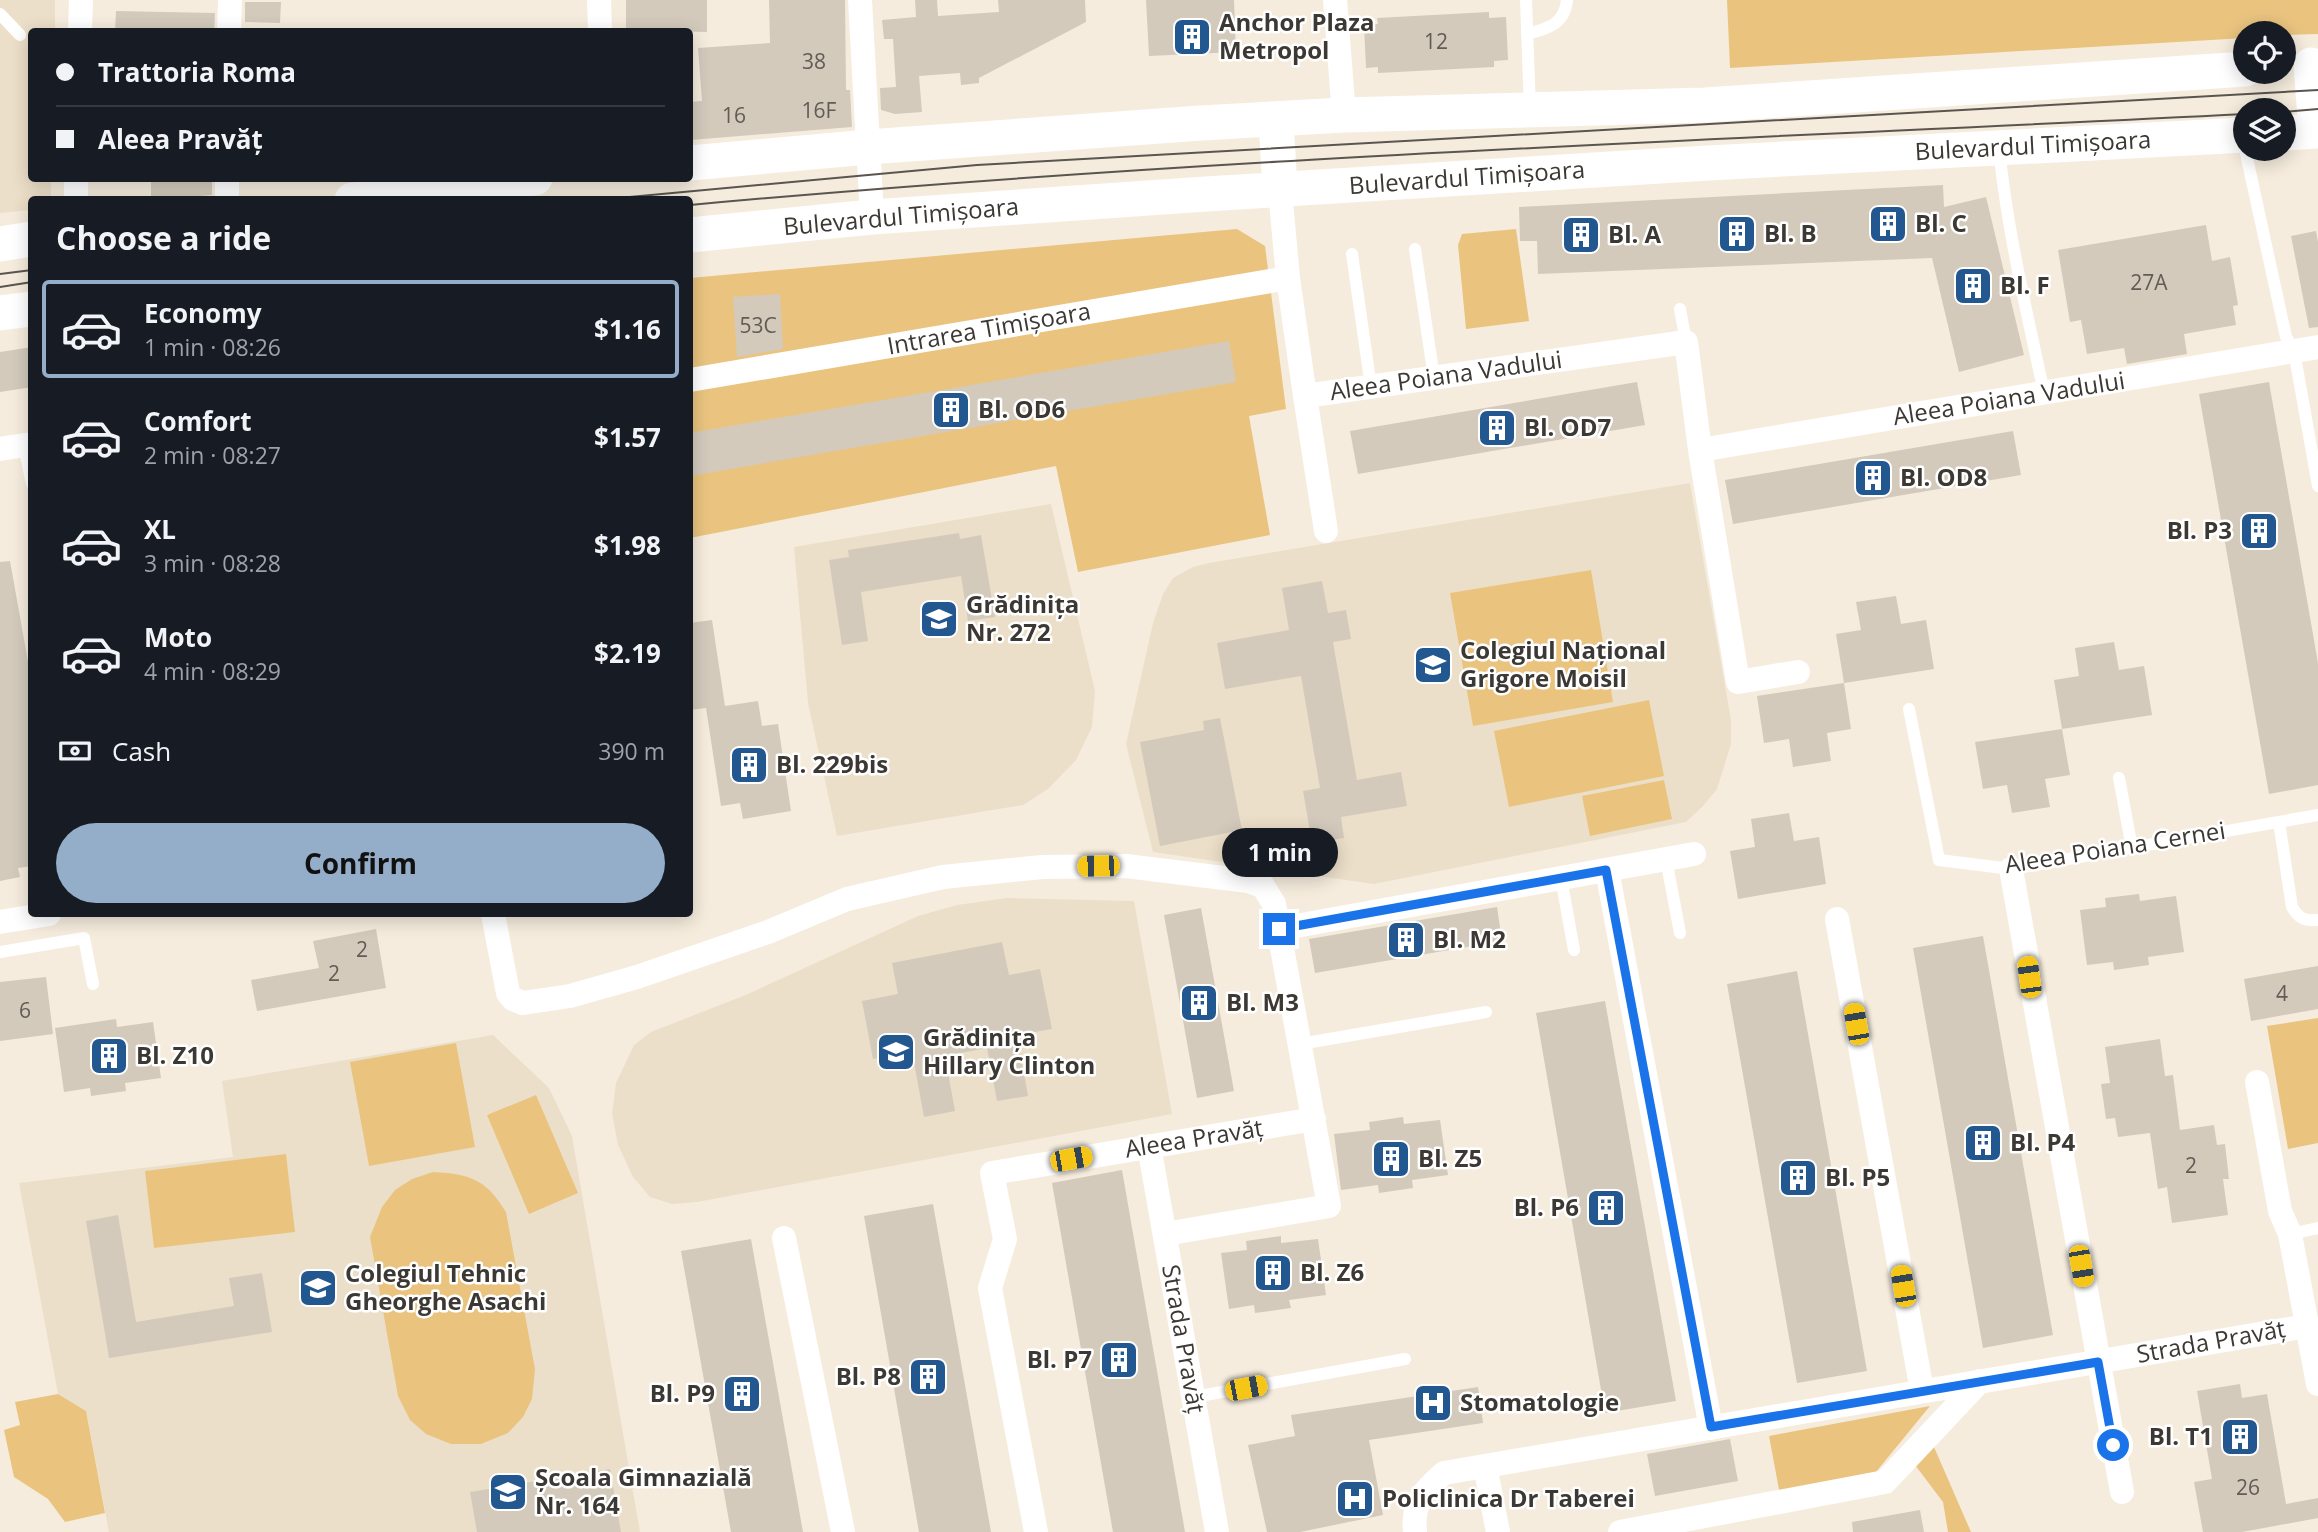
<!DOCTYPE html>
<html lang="en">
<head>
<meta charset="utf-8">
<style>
  body { margin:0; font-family:"Open Sans",sans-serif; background:#242831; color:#f1f3f6; height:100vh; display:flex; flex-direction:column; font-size:26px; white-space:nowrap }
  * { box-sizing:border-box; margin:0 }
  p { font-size:23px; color:#9ea1a6 }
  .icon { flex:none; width:38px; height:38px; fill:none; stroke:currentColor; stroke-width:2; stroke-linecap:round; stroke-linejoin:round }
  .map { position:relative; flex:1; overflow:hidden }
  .panel { position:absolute; left:28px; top:196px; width:665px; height:721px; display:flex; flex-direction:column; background:#171b24; border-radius:7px; box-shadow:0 4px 18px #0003 }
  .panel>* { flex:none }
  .top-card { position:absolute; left:28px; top:28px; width:665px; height:154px; border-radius:7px; box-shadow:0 4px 18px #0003; display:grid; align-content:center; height:154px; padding:0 28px; background:#171b24 }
  .controls { position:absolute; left:2233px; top:21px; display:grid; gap:14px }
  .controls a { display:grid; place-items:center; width:63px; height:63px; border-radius:50%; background:#171b24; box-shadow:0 4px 18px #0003; font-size:35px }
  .end { position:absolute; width:32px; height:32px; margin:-16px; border:9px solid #1a73e8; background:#fff; box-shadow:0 0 0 4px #fff }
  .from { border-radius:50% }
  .bubble { position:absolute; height:49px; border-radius:24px; background:#171b24; box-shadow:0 4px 18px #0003; font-size:23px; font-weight:700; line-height:49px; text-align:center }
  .car { position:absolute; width:21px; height:42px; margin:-21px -10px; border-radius:9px; box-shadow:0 0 5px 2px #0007; background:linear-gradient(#f5c518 24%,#345 0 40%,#f5c518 0 76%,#345 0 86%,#f5c518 0) }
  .top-card b { display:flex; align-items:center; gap:24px; height:66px; font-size:26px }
  .top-card b+b { border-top:2px solid #363941 }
  .top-card i { width:18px; height:18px; background:#f1f3f6 }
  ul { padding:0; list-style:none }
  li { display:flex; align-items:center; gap:21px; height:98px; margin:0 14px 10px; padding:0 14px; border:4px solid transparent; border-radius:7px }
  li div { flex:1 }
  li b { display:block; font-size:26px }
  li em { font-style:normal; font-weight:700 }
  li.active { border-color:#94adc8 }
  li>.icon { width:63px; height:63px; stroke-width:1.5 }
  h2 { padding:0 28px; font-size:32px; line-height:84px }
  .pay { display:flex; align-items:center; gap:18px; height:77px; padding:0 28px; font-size:26px }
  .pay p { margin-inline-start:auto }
  .primary-button { display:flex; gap:14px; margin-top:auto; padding:14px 28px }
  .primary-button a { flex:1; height:80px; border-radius:42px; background:#94adc8; color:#111; font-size:28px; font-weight:700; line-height:80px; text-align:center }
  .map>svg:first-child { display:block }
  .built { fill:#ecdfc9 }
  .green { fill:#eac47f }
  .building { fill:#d3cabc }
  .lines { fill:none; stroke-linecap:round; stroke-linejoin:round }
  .service { stroke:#fff; stroke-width:12 }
  .minor { stroke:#fff; stroke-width:24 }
  .secondary { stroke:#fff; stroke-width:35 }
  .tram { stroke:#5a554f; stroke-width:2 }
  .route { stroke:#1a73e8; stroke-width:9 }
  .labels { text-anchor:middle; stroke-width:5; stroke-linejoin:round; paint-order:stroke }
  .number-label { font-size:21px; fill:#625c55 }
  .poi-label { font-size:24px; font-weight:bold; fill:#3c3833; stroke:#fff; text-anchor:start }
  .street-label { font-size:24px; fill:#3c3833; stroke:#fff }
</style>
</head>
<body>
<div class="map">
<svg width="2318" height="1532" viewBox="0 0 2318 1532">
  <rect width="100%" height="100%" fill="#f5ecdd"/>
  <path class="built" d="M0 0H55V31L32 32V178L51 179V199L32 200 31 210 0 213Z
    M1690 483 1731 720V744L1717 789 1703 806 1686 822 1374 884 1153 852 1126 744 1153 623 1163 594 1173 578 1193 567 1209 563Z
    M1051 504 1095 691 1092 727 1076 760 1048 789 1023 805 837 836 808 703 794 547Z
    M1007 898 1134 901 1172 1114 697 1202 672 1204 650 1197 633 1177 618 1145 612 1114 616 1083 634 1045 651 1032 748 994 918 916 957 905Z
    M493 1035 549 1088 572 1136 640 1532H109L86 1411 58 1394 19 1183 233 1157 222 1081Z"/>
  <path class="green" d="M1727 0H2318V34L2284 35V33H2245V38L1730 68Z
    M1237 229 1265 246 1286 409 1249 416 1270 535 1078 572 1056 466 690 538V278Z
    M1516 229 1529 321 1466 329 1458 245 1462 234Z
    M1591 570 1613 702 1473 726 1450 593Z
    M1649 700 1664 776 1509 807 1494 731Z
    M1664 780 1672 819 1590 836 1582 796Z
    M2318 1018V1143L2288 1149 2267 1026Z
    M456 1043 475 1147 369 1166 350 1062Z
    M536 1095 578 1193 529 1214 487 1115Z
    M286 1154 295 1232 154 1248 145 1171Z
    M433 1172C470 1174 486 1179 506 1212L535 1369 532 1399 523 1417 508 1433 481 1444H451L426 1434 410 1420 398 1396 370 1237 382 1207 395 1190 412 1179Z
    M58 1394 86 1411 105 1513 65 1522 48 1499 14 1477 4 1430 20 1425 15 1402Z
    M1930 1406 1871 1478 1780 1495 1769 1436Z
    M1934 1447 1971 1532H1948L1943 1502 1915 1465Z"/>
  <path class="building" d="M626 0H707V32L626 30Z
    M769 0H845L846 90H850L852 127 691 140 690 102 702 101 698 48 770 43Z
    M915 0H937L938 16 999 12 998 0H1085L1086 22 979 78V83L961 85 960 73 919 76 922 112 895 114 881 110 880 88 896 87 893 39H884L882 20 916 17Z
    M1146 0H1234L1236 52 1149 56Z
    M245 2H281L280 23 245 22Z
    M116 11 215 13 214 32H115Z
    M1489 12V18L1506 17 1508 60 1494 61V67L1378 73V67L1366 68 1364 25 1378 24 1377 18Z
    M151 178H212V195L151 200Z
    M1943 185 1944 207 1986 197 2024 355 1959 372 1932 258 1538 274 1537 241H1520L1519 207Z
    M2206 225 2212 261 2230 257 2238 305 2233 306 2236 325 2184 334 2187 354 2127 364 2124 348 2087 354 2081 320 2070 322 2058 250Z
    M2316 231 2318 242V327L2309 328 2291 236Z
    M780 294 783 349 737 357 733 297Z
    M1229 341 1236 382 690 476V433Z
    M32 347V387L0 392V352Z
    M1637 382 1645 425 1358 474 1350 431Z
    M2269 382 2318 663V785L2269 794 2199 394Z
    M2013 431 2021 475 1733 524 1725 480Z
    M959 533 960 539 981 535 995 617 968 621 961 576 861 592 868 641 842 645 829 560 849 557 848 550Z
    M10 561 32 684V866L18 868 20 877 0 881V562Z
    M1322 581 1328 613 1346 610 1351 639 1333 642 1357 780 1401 772 1407 806 1341 817 1344 838 1312 843 1303 791 1320 788 1301 676 1225 689 1217 643 1289 630 1282 588Z
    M1896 596 1901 624 1926 620 1934 669 1844 683 1836 634 1861 630 1856 602Z
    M712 620 725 706 758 701 762 726 778 724 791 811 743 819 740 803 721 806 706 708 690 710V623Z
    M2114 642 2119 670 2144 666 2152 715 2062 729 2054 680 2079 676 2075 648Z
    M1844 683 1851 729 1827 733 1831 761 1793 767 1789 739 1764 743 1757 696Z
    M1220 718 1242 830 1160 846 1140 742 1204 730 1203 721Z
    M2062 729 2070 775 2045 779 2050 807 2012 813 2007 785 1983 789 1975 742Z
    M1789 813 1794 841 1819 837 1826 884 1738 899 1730 851 1755 847 1751 819Z
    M2139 894 2140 901 2176 896 2184 952 2148 957 2149 965 2114 970 2113 962 2087 965 2080 910 2106 907 2105 898Z
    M1497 907 1502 941 1315 973 1309 939Z
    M1201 908 1234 1091 1197 1098 1164 915Z
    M376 929 386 988 257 1011 251 980 319 968 313 941Z
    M1983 936 2053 1335 1983 1348 1913 948Z
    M1002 942 1009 975 1040 969 1052 1029 1017 1035 1028 1096 997 1101 987 1048 945 1056 955 1111 924 1117 912 1052 873 1059 862 1001 898 994 892 963Z
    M2318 966V1009L2251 1021 2244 979Z
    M1797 971 1867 1371 1797 1383 1727 984Z
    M46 977 53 1034 0 1041V982Z
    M1605 1001 1676 1401 1605 1413 1536 1013Z
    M116 1019 117 1027 153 1022 161 1078 125 1083 126 1091 91 1096 90 1088 64 1092 55 1028Z
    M2160 1039 2165 1076 2173 1075 2180 1130 2214 1125 2217 1145 2225 1144 2229 1179H2223L2228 1215 2172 1223 2167 1187 2158 1189 2150 1133 2118 1137 2115 1118 2106 1119 2101 1084 2110 1083 2105 1047Z
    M1403 1117 1404 1124 1440 1120 1448 1175 1412 1180 1413 1188 1379 1193 1378 1185 1341 1190 1334 1134 1370 1130 1369 1122Z
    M1122 1170 1185 1532H1113L1052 1183Z
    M933 1204 991 1532H919L864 1216Z
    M118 1215 136 1322 234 1306 229 1278 262 1273 272 1332 109 1358 86 1221Z
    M1281 1236V1243L1318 1239 1326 1295 1289 1300 1291 1308 1255 1313 1254 1305 1229 1309 1221 1253 1247 1250 1246 1241Z
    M751 1239 803 1532H731L681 1251Z
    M2240 1384 2242 1398 2267 1394 2286 1504 2318 1498V1518L2242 1532H2203L2194 1482 2212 1479 2197 1391Z
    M1478 1387 1483 1423 1369 1440 1383 1515 1300 1532H1267L1248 1445 1295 1436 1291 1415Z
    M1730 1439 1738 1481 1655 1496 1647 1454Z
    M610 1469 621 1532H477L470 1492Z
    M1920 1510 1924 1532H1853L1852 1522Z"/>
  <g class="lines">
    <path class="service" d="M1526 0 1530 109
      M0 14 20 35
      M1527 34C1547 29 1565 24 1567 0
      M1999 148C2007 231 2027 312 2044 393
      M2245 149 2286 337 2294 351 2318 486
      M1415 249 1434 378
      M1352 254 1371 387
      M1680 309 1686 342
      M24 445 32 484
      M1909 709 1939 860 2011 869 2318 815
      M2119 778 2132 848
      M2279 822 2292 907C2299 919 2305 921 2318 920
      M1666 859 1680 933
      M1561 878 1574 950
      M0 952 84 938 93 984
      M1300 1044 1486 1012
      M2290 1234 2318 1228
      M1194 1397 1405 1359"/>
    <path class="minor" d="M599 0 600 32
      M860 0 872 217
      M1335 0 1344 115
      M80 32 81 0
      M229 32 230 0
      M1280 191 1288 278 1305 396 1686 342 1700 450 2318 347
      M76 200V178
      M227 200V178
      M690 380 1288 278
      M1305 396 1326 531
      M0 449 32 444
      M1700 450 1738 682 1798 672
      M2011 869 2122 1492
      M1607 870 1711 1428
      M493 914 508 993 513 999 523 1003 570 996 637 977 768 932 847 899 943 877 1042 867 1126 866 1248 881 1263 886 1274 904 1329 1206 1165 1234
      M1837 919 1922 1391
      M0 922 49 914
      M1279 929 1694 854
      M2257 1082 2280 1211 2290 1234 2318 1384
      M1149 1146 1217 1532
      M784 1238 843 1532
      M1485 1466 1498 1532
      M1036 1532 990 1288 1005 1239 992 1173 1314 1119
      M1415 1532C1412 1503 1423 1491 1444 1473L2307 1326
      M1620 1532 1885 1482 1980 1381"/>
    <path class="secondary" d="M2311 65 2316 131
      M1276 119 1280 191
      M2284 133 2318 131
      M690 163 868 147 1201 123 1344 115 1705 105 2245 69
      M352 200 535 178
      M690 235 872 217 1206 194 1708 163 2245 135
      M0 244 32 239
      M0 313 32 309"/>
    <path class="tram" d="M2284 112 2318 109
      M597 200 977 165 2318 90
      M690 205C1207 157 1727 140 2245 114
      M0 274 32 270
      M0 287 32 282"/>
  </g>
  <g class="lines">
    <path class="route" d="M1279 929 1606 870 1711 1427 2098 1362 2113 1445"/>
  </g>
  <defs>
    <symbol id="building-square" viewBox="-11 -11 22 22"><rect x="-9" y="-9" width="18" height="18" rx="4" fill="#235790" stroke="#fff"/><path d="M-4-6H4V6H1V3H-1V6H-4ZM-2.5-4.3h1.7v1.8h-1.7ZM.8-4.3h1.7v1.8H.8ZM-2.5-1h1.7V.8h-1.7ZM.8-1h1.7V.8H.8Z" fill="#fff"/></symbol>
    <symbol id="school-square" viewBox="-11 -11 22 22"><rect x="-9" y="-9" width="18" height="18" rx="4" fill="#235790" stroke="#fff"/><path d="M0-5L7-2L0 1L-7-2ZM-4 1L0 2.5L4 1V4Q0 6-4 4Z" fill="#fff"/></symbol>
    <symbol id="hospital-square" viewBox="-11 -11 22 22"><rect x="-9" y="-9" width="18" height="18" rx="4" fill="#235790" stroke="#fff"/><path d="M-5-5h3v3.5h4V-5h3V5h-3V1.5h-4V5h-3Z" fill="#fff"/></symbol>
  </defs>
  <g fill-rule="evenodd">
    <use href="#building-square" x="1170" y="15" width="44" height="44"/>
    <use href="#building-square" x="1866" y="202" width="44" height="44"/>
    <use href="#building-square" x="1715" y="212" width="44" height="44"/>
    <use href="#building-square" x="1559" y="213" width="44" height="44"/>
    <use href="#building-square" x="1951" y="264" width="44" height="44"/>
    <use href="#building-square" x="929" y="388" width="44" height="44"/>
    <use href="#building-square" x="1475" y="406" width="44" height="44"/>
    <use href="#building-square" x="1851" y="456" width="44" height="44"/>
    <use href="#building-square" x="2237" y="509" width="44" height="44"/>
    <use href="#school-square" x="917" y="597" width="44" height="44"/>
    <use href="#school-square" x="1411" y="643" width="44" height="44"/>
    <use href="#building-square" x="727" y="743" width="44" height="44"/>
    <use href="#building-square" x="1384" y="918" width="44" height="44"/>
    <use href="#building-square" x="1177" y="981" width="44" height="44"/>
    <use href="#school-square" x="874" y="1030" width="44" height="44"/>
    <use href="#building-square" x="87" y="1034" width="44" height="44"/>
    <use href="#building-square" x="1961" y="1121" width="44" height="44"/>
    <use href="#building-square" x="1369" y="1137" width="44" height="44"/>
    <use href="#building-square" x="1776" y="1156" width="44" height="44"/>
    <use href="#building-square" x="1584" y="1186" width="44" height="44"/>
    <use href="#building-square" x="1251" y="1251" width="44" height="44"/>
    <use href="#school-square" x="296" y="1266" width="44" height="44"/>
    <use href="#building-square" x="1097" y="1338" width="44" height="44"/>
    <use href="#building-square" x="906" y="1355" width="44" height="44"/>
    <use href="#building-square" x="720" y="1372" width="44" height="44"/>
    <use href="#hospital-square" x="1411" y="1381" width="44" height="44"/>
    <use href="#building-square" x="2218" y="1415" width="44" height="44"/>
    <use href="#school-square" x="486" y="1470" width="44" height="44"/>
    <use href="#hospital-square" x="1333" y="1477" width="44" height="44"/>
  </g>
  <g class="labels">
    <g class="number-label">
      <text x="1436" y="49">12</text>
      <text x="814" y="69">38</text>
      <text x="819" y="118">16F</text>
      <text x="734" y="123">16</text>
      <text x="2149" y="290">27A</text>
      <text x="758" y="333">53C</text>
      <text x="362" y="957">2</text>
      <text x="334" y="981">2</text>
      <text x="2282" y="1001">4</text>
      <text x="25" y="1018">6</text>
      <text x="2191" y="1173">2</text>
      <text x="2248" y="1495">26</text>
    </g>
    <g class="poi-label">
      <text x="1219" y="31">Anchor Plaza<tspan x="1219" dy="28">Metropol</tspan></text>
      <text x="1915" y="232">Bl. C</text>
      <text x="1764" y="242">Bl. B</text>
      <text x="1608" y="243">Bl. A</text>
      <text x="2000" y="294">Bl. F</text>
      <text x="978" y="418">Bl. OD6</text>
      <text x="1524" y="436">Bl. OD7</text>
      <text x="1900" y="486">Bl. OD8</text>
      <text x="2232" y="539" text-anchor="end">Bl. P3</text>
      <text x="966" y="613">Grădinița<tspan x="966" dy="28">Nr. 272</tspan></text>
      <text x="1460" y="659">Colegiul Național<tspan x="1460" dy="28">Grigore Moisil</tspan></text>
      <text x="776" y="773">Bl. 229bis</text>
      <text x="1433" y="948">Bl. M2</text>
      <text x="1226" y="1011">Bl. M3</text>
      <text x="923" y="1046">Grădinița<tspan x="923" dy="28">Hillary Clinton</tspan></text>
      <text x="136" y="1064">Bl. Z10</text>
      <text x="2010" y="1151">Bl. P4</text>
      <text x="1418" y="1167">Bl. Z5</text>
      <text x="1825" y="1186">Bl. P5</text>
      <text x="1579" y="1216" text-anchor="end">Bl. P6</text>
      <text x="1300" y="1281">Bl. Z6</text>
      <text x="345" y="1282">Colegiul Tehnic<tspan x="345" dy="28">Gheorghe Asachi</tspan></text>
      <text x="1092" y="1368" text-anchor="end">Bl. P7</text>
      <text x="901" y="1385" text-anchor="end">Bl. P8</text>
      <text x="715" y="1402" text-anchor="end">Bl. P9</text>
      <text x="1460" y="1411">Stomatologie</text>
      <text x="2213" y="1445" text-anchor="end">Bl. T1</text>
      <text x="535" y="1486">Școala Gimnazială<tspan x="535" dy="28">Nr. 164</tspan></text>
      <text x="1382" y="1507">Policlinica Dr Taberei</text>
    </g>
    <g class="street-label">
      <text transform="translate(2033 146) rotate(-3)" y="8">Bulevardul Timișoara</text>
      <text transform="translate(1467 178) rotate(-4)" y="8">Bulevardul Timișoara</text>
      <text transform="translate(901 217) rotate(-5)" y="8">Bulevardul Timișoara</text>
      <text transform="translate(989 329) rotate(-10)" y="8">Intrarea Timișoara</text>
      <text transform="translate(1446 376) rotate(-8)" y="8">Aleea Poiana Vadului</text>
      <text transform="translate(2009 399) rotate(-9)" y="8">Aleea Poiana Vadului</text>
      <text transform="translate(2115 848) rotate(-9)" y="8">Aleea Poiana Cernei</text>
      <text transform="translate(1194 1139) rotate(-9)" y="8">Aleea Pravăț</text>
      <text transform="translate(1183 1339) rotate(80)" y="8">Strada Pravăț</text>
      <text transform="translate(2211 1342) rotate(-10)" y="8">Strada Pravăț</text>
    </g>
  </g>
</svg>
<div class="controls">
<a><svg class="icon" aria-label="locate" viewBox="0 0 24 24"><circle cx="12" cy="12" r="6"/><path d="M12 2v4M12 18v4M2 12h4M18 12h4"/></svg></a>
<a><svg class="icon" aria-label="layers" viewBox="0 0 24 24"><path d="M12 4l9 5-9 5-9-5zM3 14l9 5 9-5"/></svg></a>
</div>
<i class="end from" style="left:2113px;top:1445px"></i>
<i class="end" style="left:1279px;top:929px"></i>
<div class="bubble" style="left:1222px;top:828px;width:116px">1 min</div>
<i class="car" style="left:1098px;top:866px;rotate:269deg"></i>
<i class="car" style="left:2029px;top:977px;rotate:352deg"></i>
<i class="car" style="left:1856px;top:1024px;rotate:350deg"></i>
<i class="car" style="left:1071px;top:1159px;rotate:80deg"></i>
<i class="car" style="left:2081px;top:1266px;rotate:170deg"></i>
<i class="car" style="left:1903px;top:1286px;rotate:350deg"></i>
<i class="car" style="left:1246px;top:1388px;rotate:79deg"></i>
<div class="top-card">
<b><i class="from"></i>Trattoria Roma</b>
<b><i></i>Aleea Pravăț</b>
</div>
<section class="panel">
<h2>Choose a ride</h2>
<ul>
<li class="active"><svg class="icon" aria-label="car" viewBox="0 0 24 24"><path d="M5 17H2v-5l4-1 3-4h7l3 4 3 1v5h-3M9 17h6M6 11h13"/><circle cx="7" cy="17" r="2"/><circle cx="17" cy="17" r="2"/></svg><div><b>Economy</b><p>1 min · 08:26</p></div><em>$1.16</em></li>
<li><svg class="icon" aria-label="car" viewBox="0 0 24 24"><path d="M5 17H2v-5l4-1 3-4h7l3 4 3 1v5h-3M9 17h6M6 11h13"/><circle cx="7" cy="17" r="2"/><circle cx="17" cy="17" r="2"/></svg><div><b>Comfort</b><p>2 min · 08:27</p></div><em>$1.57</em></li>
<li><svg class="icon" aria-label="car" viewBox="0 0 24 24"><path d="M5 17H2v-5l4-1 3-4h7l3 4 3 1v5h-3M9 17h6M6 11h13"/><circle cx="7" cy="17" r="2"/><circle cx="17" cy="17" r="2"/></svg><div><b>XL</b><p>3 min · 08:28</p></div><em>$1.98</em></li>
<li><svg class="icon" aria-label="car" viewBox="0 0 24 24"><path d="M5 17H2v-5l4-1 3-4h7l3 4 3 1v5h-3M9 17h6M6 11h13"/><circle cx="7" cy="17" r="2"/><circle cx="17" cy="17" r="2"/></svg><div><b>Moto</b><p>4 min · 08:29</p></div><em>$2.19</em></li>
</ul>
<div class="pay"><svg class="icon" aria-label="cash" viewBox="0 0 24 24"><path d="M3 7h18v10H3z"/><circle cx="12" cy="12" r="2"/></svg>Cash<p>390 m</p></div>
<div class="primary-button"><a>Confirm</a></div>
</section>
</div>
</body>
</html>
